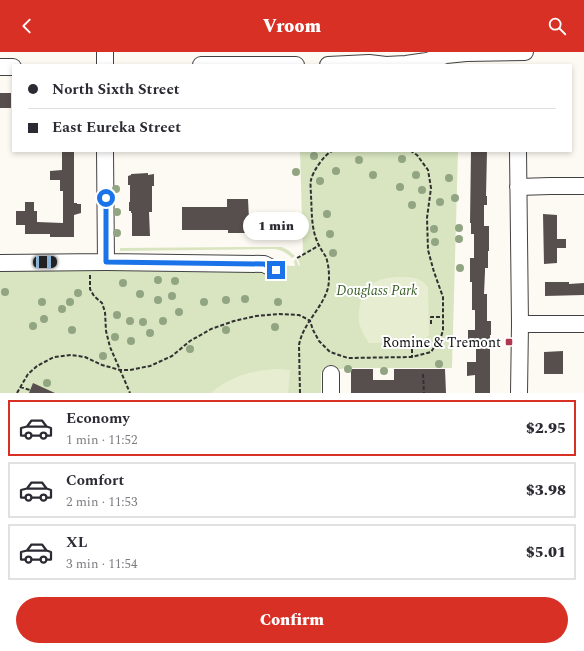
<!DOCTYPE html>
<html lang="en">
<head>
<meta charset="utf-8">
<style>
  body { margin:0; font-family:Spectral,serif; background:#f7f7f7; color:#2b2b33; height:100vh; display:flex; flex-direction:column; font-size:15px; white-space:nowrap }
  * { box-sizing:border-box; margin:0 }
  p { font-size:13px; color:#7c7c81 }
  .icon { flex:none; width:22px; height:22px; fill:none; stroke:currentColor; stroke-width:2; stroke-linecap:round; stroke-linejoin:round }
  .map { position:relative; height:341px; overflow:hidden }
  .panel { display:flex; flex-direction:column; background:#fff; flex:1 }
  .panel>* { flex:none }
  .banner { position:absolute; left:12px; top:12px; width:560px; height:88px; border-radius:0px; box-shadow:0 2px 6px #0003; display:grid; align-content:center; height:88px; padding:0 16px; background:#fff }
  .end { position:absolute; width:18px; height:18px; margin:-9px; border:5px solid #1a73e8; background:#fff; box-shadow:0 0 0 2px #fff }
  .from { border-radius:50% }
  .bubble { position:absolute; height:28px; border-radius:14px; background:#fff; box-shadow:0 2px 6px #0003; font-size:13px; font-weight:800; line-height:28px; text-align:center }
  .car { position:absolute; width:12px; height:24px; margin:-12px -6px; border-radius:5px; box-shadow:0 0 3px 1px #0007; background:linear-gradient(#222 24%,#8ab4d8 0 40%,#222 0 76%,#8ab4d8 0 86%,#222 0) }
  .banner b { display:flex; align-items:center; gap:14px; height:38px; font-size:15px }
  .banner b+b { border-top:1px solid #e1e1e2 }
  .banner i { width:10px; height:10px; background:#2b2b33 }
  ul { padding:7px 0 0; list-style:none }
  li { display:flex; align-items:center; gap:12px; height:56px; margin:0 8px 6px; padding:0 8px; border:2px solid #e1e1e2; border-radius:0px }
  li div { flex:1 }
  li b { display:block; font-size:15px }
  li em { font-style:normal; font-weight:800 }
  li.active { border-color:#d93025 }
  li>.icon { width:36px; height:36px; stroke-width:1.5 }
  .action { display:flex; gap:8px; margin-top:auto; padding:8px 16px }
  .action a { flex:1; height:46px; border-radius:24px; background:#d93025; color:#fff; font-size:16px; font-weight:800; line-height:46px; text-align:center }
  header { display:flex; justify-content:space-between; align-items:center; height:52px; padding:0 16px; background:#d93025; color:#fff; font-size:18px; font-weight:800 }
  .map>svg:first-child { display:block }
  .green { fill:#d8e5c0 }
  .pitch { fill:#e7edd1 }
  .building { fill:#574f4d }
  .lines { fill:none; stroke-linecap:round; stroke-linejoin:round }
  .minor-casing { stroke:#424242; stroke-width:18 }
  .path { stroke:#313131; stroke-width:2; stroke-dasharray:4 2; stroke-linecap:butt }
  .minor { stroke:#fff; stroke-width:16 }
  .tree { fill:#92a583 }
  .route { stroke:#1a73e8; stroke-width:5 }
  .poi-dot { fill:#af374e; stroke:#fff; stroke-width:1.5 }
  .labels { text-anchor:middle; stroke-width:4; stroke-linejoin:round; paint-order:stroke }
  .park-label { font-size:14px; font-style:italic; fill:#3b6027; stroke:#fff }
  .poi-label { font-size:14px; fill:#0f0f0f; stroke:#fff; text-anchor:end }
</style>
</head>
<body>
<header><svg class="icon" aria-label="back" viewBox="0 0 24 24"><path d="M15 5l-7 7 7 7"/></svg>Vroom<svg class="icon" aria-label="search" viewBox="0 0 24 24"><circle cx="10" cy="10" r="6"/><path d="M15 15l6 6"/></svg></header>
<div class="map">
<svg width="584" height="341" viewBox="0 0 584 341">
  <rect width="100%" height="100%" fill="#fdfaf3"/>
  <path class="green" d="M300 99H458L452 316H347L321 320V341H0V212H247L295 214 294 209 296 207 299 214H300L298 206 303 203Z
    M244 195H282L288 198 295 204 292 206C287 201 282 198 275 197L120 199V196Z"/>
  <path class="pitch" d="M396 225C410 225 419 224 428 235L429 283 420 291H369C365 285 362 280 360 274 356 261 361 240 372 232 379 227 388 226 396 225Z
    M279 317 290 318 288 341H211C231 324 254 318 279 317Z"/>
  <path class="building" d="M0 41H11V56H0Z
    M62 99H74V151H77V152H81V161L74 163V185H50V182H25V173H16V159H25V150H34V159H37V170L63 171V139H60V128H50V119L62 118Z
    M471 99H487L486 144H487V153H484V174H489V199H488V216H485V220L484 242H487V269H491V283H490V341H475V323L467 324V310H476V294H468V278H475V258H472V230H470V206H474V182H471V171H470Z
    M148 121V123L154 122V134H152V160H149L150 184H132V161H131V159H129V150H130V133H128V124L131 123V122Z
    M227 147H248L249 167H298V181L255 182V181H228V178H182V155H227Z
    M543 162 557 163V187H566V196H557V211L544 212Z
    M545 230H569V232L584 231V243L545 244Z
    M563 299V322H544V300Z
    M351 317H373V328H394V317H445L446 341H351Z
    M33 331 55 341H29Z"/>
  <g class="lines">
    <defs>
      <path id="minor" d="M105 0V13
        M201 13H296
        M328 13 369 11 386 13 406 12 427 9 446 3 466 1 525 0
        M0 15H13
        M105 99 106 210
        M518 99 520 272 519 341
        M518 135 550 134H584
        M0 211 106 210 264 212 276 218
        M520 272H584
        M331 322V341"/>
    </defs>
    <use href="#minor" class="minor-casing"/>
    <path class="path" d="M297 206 320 193
      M90 223V237L94 244 102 251 105 260 106 279 110 295 124 327 130 341
      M431 272V265H443
      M404 293H412V305
      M423 322 424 341
      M20 335 30 338
      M17 341 28 322 37 314 54 305 71 303 85 305 102 313 120 318H130L150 314 172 304 190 289 211 277 234 269 256 264 279 262 299 263 307 267 310 269 313 278 319 289 330 300 348 306 412 305 431 300 441 285 443 278V245L434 220 428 198 427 166 431 136 428 118 417 103 411 99
      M300 341 299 293C303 271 322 257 328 236 330 226 329 214 326 205 323 200 319 195 317 189 311 175 312 159 311 144 311 139 310 133 311 128 313 119 324 103 332 99"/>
    <use href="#minor" class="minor"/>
  </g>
  <g class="tree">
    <circle cx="314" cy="104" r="4"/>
    <circle cx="402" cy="107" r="4"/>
    <circle cx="359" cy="108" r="4"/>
    <circle cx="336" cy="119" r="4"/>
    <circle cx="296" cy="120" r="4"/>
    <circle cx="373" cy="123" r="4"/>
    <circle cx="416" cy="123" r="4"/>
    <circle cx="449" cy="126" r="4"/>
    <circle cx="320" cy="129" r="4"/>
    <circle cx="400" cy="135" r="4"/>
    <circle cx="116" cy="137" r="4"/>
    <circle cx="422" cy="138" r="4"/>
    <circle cx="455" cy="146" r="4"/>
    <circle cx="440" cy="150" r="4"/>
    <circle cx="412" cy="153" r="4"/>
    <circle cx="117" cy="160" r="4"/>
    <circle cx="327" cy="162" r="4"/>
    <circle cx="459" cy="176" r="4"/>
    <circle cx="434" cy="177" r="4"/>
    <circle cx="117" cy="181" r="4"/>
    <circle cx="330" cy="182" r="4"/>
    <circle cx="459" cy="187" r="4"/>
    <circle cx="435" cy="190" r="4"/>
    <circle cx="333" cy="201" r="4"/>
    <circle cx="460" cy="216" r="4"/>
    <circle cx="158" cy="228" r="4"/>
    <circle cx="175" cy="229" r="4"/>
    <circle cx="123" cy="231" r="4"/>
    <circle cx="5" cy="240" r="4"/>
    <circle cx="78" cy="241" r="4"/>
    <circle cx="140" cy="242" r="4"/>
    <circle cx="172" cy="244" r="4"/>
    <circle cx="245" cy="247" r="4"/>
    <circle cx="158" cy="248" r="4"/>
    <circle cx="226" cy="248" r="4"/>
    <circle cx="42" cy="250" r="4"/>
    <circle cx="70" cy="250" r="4"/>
    <circle cx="204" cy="250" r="4"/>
    <circle cx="278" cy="250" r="4"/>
    <circle cx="62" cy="257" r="4"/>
    <circle cx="179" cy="260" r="4"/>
    <circle cx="117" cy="263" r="4"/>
    <circle cx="44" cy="267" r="4"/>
    <circle cx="130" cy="269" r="4"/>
    <circle cx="163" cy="269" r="4"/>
    <circle cx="143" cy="270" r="4"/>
    <circle cx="33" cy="274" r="4"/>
    <circle cx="275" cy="275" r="4"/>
    <circle cx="72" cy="278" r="4"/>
    <circle cx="226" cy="278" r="4"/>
    <circle cx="150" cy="281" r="4"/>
    <circle cx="115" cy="285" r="4"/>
    <circle cx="131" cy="289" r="4"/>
    <circle cx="190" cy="297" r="4"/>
    <circle cx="103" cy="304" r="4"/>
    <circle cx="439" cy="312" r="4"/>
    <circle cx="348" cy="317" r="4"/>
    <circle cx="384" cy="319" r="4"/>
    <circle cx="47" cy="331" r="4"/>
  </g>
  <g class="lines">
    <path class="route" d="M106 146V210L264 212 276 218"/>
  </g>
  <rect class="poi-dot" x="505" y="286" width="8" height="8" rx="2"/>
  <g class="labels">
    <g class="park-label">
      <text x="377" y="243">Douglass Park</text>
    </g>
    <g class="poi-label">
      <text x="501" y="295">Romine &amp; Tremont</text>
    </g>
  </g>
</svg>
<i class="end from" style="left:106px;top:146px"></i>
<i class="end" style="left:276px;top:218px"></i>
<div class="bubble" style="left:243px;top:160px;width:66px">1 min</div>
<i class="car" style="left:45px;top:210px;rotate:89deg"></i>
<div class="banner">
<b><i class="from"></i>North Sixth Street</b>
<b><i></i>East Eureka Street</b>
</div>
</div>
<section class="panel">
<ul>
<li class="active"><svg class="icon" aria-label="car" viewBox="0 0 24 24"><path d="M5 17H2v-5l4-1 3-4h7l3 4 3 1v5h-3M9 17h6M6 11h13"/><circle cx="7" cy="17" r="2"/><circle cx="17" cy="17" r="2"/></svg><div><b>Economy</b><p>1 min · 11:52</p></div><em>$2.95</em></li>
<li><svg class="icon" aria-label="car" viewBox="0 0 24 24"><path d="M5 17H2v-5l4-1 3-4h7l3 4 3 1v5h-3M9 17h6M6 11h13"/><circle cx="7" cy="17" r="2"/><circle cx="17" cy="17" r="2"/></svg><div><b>Comfort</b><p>2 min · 11:53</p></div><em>$3.98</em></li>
<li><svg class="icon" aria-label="car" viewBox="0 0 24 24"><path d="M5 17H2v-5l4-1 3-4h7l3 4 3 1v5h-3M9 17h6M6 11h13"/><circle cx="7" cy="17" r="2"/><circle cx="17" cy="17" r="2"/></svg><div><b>XL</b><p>3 min · 11:54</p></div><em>$5.01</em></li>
</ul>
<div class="action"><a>Confirm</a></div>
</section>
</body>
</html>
